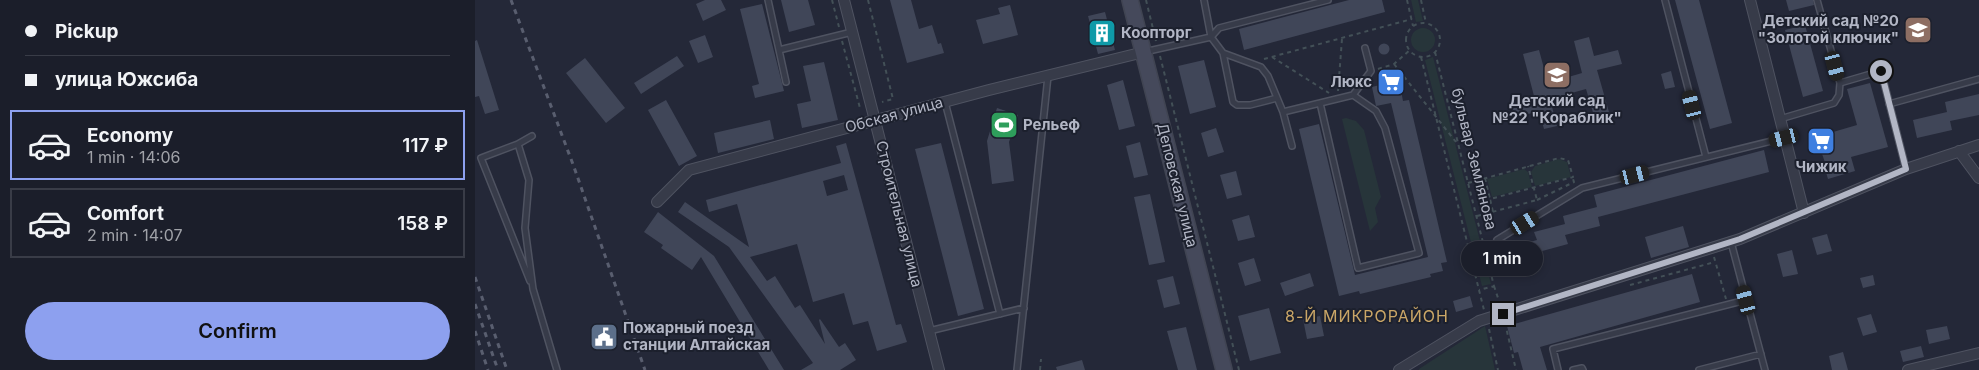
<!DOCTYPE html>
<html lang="en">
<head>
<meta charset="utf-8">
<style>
  body { margin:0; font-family:Inter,sans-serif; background:#242732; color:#f1f3f6; height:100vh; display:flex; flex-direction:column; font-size:19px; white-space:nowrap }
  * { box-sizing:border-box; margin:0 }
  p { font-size:16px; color:#a0a2a8 }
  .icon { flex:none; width:28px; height:28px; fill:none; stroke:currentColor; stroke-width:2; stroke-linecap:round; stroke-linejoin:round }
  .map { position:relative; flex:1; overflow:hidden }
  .panel { display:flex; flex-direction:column; background:#1b1e2a; width:475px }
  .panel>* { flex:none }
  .hud { display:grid; align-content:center; height:110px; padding:0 25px; background:#1b1e2a }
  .end { position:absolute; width:22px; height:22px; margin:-11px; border:6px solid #b2b6c5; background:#111; box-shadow:0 0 0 2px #111 }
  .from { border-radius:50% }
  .bubble { position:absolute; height:35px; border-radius:18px; background:#1b1e2a; box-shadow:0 2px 8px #0003,0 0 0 1px #393c47; font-size:16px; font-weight:600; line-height:35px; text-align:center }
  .car { position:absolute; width:15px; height:30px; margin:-15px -8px; border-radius:6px; box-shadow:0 0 4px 1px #0007; background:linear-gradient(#222 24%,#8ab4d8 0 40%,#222 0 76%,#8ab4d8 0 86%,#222 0) }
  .hud b { display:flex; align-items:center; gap:18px; height:48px; font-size:19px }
  .hud b+b { border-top:1px solid #393c47 }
  .hud i { width:12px; height:12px; background:#f1f3f6 }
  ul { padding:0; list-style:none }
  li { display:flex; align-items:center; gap:15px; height:70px; margin:0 10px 8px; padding:0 15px; border:2px solid #393c47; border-radius:0px }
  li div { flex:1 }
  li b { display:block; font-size:19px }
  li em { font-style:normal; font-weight:600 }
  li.on { border-color:#8da0ef }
  li>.icon { width:45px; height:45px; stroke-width:1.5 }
  .action { display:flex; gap:10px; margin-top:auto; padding:10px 25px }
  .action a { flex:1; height:58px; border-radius:30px; background:#8da0ef; color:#111; font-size:20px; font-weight:600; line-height:58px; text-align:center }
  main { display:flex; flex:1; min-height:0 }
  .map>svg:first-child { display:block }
  .green { fill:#27353a }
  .building { fill:#404658; fill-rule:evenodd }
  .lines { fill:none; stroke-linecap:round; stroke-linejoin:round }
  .lane-casing { stroke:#4f5361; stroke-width:8 }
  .street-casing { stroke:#4f5361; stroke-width:12 }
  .secondary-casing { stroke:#404452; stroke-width:18 }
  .path { stroke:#435057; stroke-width:2; stroke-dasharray:4 4; stroke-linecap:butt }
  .lane { stroke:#373b49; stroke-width:5 }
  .street { stroke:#373b49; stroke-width:10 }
  .secondary { stroke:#45495b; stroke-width:15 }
  .rail { stroke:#595e6f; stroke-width:3; stroke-dasharray:5 5; stroke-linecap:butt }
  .route { stroke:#b2b6c5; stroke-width:6 }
  .labels { text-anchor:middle; stroke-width:4; stroke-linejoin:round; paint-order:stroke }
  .poi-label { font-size:15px; font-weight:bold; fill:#b2b6c5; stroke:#1c202d; text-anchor:start }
  .street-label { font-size:15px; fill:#b2b6c5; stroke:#1c202d }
  .neighbourhood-label { font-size:16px; letter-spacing:1px; fill:#caa667; stroke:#1c202d }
</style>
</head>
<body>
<main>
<section class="panel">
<div class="hud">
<b><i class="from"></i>Pickup</b>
<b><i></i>улица Южсиба</b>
</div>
<ul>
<li class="on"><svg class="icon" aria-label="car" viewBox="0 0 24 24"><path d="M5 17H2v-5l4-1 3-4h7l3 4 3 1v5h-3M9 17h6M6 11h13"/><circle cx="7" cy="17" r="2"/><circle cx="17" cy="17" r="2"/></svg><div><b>Economy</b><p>1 min · 14:06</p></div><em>117 ₽</em></li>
<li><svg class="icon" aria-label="car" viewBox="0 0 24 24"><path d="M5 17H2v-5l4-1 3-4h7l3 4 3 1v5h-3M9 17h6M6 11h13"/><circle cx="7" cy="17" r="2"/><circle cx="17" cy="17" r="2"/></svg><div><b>Comfort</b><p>2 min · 14:07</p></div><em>158 ₽</em></li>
</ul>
<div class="action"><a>Confirm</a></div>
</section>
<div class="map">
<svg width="1504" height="370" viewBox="0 0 1504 370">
  <rect width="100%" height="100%" fill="#242838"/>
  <path class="green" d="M936 0H943L948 21 941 22Z
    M936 40a12 12 0 1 1 24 0a12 12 0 1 1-24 0Z
    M958 57 1016 284 1007 286 950 60Z
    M871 118 881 121 889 130 906 197 900 208 903 222 895 231 867 119Z
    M1084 159 1092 162 1096 177 1060 186 1056 172 1060 166Z
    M1049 169 1053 172 1057 187 1017 197 1012 179Z
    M1010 326 1020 370H944V369Z"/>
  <path class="building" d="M230 0H246L251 10 228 21 221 4Z
    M306 0H333L340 25 314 32Z
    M415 0H436L444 29 457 25 463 44 466 43 469 53 432 63Z
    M874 0H907L910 12 769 50 764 29Z
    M1200 0H1224L1257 123 1235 129Z
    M1311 0H1338L1339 5 1314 11Z
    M287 4 309 91 280 98 277 86 284 84 265 9Z
    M535 5 543 35 508 44 501 20 525 14 523 8Z
    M630 12 640 50 623 54 613 16Z
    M1330 25 1348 91 1328 97 1310 30Z
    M230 35 238 57 223 63 214 41Z
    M1114 37 1119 56 1143 50 1147 64 1122 70 1134 112 1119 116 1111 89 1075 99 1082 126 1069 129 1064 111 1039 118 1035 103 1059 96 1048 54 1064 50 1073 83 1107 73 1099 41Z
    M2 40 24 110 10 114 4 96 0 97V41Z
    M903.5 49a5.5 5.5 0 1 1 11 0a5.5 5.5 0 1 1-11 0Z
    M202 56 209 66 166 94 159 83Z
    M110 58 150 108 131 123 91 73Z
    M729 60 741 107 715 114 703 66Z
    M349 62 363 120 327 128 322 104 336 101 328 66Z
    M1196 71 1200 87 1190 89 1186 74Z
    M648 80 660 126 644 130 632 85Z
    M924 80 928 101 934 100 972 262 966 263 968 271 955 274 956 277 885 294 884 291 864 296 824 129 844 124 880 275 953 257 916 103 901 106 897 87Z
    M1395 83 1413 147 1376 157 1380 171 1353 179 1350 169 1352 168 1341 137 1382 125 1372 89Z
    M1504 94V115L1475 121 1477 130 1442 138 1438 120 1472 112 1470 102Z
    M191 100 222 156 204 166 173 110Z
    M522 108 543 115 534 142 539 181 517 184 512 141Z
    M295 120 299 139 243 153 239 133Z
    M741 128 749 152 733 157 726 133Z
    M665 142 673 175 659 178 651 146Z
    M371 143 421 325 426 324 432 342 402 351 393 321 378 325 369 293 338 302 322 244 275 257 292 281 300 276 320 308 325 305 350 344 344 320 345 319 364 347 370 343 381 360 365 370H326L338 363 254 247 203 212 210 202 274 247 262 204 234 212 231 200 366 163 361 146ZM369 175 373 190 352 196 348 181Z
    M466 143 509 309 483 316 440 149Z
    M1289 150 1294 172 1123 217 1125 226 1090 235 1093 244 1060 253 1062 261 1030 270 1024 250 1062 240 1059 232 1090 224 1088 216 1122 207 1119 195Z
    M761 171 767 195 752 199 745 175Z
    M675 194 690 262 674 265 659 197Z
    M183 212 239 256 309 370H294L226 257 217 270 186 248 188 245 169 232Z
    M774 215 780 237 763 241 757 220Z
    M1208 226 1214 247 1176 258 1170 237Z
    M1352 234 1357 251 1342 255 1337 238Z
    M1317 250 1323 274 1308 277 1302 254Z
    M779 258 786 281 770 286 763 263Z
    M835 273 839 286 810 296 805 283Z
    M1217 274 1225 302 1065 347 1072 370H1048L1043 352 1039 353 1032 326Z
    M1398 275 1400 285 1388 288 1385 278Z
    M698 276 705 304 689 308 682 280Z
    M995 296 998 307 981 312 978 301Z
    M794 308 806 353 775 361 763 316Z
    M1396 314 1402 332 1388 336 1382 318Z
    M845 316 849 336 832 339 828 319Z
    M1472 326 1475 339 1454 344 1451 330Z
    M711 327 722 370H703L692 331Z
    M1446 346 1449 357 1428 362 1425 351Z
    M1368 352 1373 370H1357L1354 356Z
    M607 360 610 370H582L581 367Z"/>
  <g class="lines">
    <defs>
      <path id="lane" d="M293 0 304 50 377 32
        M729 0 736 37 748 53 786 67 793 76 808 112 878 95 901 111 910 128 944 253 883 268 845 103
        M1190 0 1231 157
        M304 50 311 82
        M669 52 736 37 744 28 853 0
        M748 53 758 102 762 105H775L802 98
        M1365 83 1406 71 1431 169
        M878 95 896 71 890 48
        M470 102 525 314
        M1414 104 1504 79
        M808 112 817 146
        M1305 119 1359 103 1364 95 1365 83 1342 0
        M57 136 43 144 54 180 50 228 58 289 82 370
        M43 144 6 158 55 281
        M1022 240 1107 188 1309 138
        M1256 242 1290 370
        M454 331 549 308
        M542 370 573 76
        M1083 370 1078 349 1271 300
        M1098 370 1107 368 1108 370
        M1224 370 1286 354"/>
      <path id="street" d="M369 0 464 370
        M1275 0 1329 213
        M1484 151 1504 178
        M182 202 214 170 514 90 669 52
        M924 370 1004 321 1265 239 1431 169 1504 145
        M1433 370 1504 353"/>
      <path id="secondary" d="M655 0 749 370"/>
    </defs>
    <use href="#lane" class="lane-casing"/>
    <use href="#street" class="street-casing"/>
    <use href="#secondary" class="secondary-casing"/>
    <path class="path" d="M357 0 364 27
      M393 0 418 99 407 102
      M671 0 681 41
      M932 0 938 26
      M946 0 951 23
      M931 40a17 17 0 1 1 34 0a17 17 0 1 1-34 0Z
      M367 41 385 108
      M960 52 1019 286 1004 290
      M685 56 764 370
      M797 57 854 93
      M946 57 1009 310
      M789 59 937 19
      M919 64 981 142
      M903 69 919 64 935 50
      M863 91 867 39
      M1010 178 1015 199
      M993 183 1084 158 1093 160 1098 177 1015 199 1018 212
      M1062 200 1099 182 1098 179
      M1002 216 1062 200 1053 166
      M1239 257 1251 299
      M1155 285 1240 262
      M1019 286 1025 304
      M1030 323 1041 370
      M1014 329 1023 370
      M565 370 566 359"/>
    <use href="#lane" class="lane"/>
    <use href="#street" class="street"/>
    <use href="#secondary" class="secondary"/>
    <path class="rail" d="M36 0 99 167 170 370
      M0 277 32 370
      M0 304 23 370
      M0 331 13 370"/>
  </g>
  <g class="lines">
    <path class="route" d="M1028 314 1265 239 1431 169 1406 71"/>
  </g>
  <defs>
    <symbol id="school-square" viewBox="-11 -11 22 22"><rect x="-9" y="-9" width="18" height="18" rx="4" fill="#8d6e63" stroke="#1c202d"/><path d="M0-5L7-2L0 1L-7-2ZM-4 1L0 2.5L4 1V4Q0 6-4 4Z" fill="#fff"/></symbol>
    <symbol id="building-square" viewBox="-11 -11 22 22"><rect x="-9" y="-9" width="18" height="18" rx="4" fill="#0f9aa8" stroke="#1c202d"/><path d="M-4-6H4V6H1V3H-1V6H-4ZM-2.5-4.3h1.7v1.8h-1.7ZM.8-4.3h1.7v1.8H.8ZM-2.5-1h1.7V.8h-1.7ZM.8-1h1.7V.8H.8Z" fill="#fff"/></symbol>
    <symbol id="supermarket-square" viewBox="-11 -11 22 22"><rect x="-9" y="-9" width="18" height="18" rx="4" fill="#3f7fe0" stroke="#1c202d"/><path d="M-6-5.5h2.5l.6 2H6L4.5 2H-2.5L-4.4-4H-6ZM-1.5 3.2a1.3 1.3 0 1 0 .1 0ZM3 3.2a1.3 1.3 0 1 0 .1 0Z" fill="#fff"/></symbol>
    <symbol id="stadium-square" viewBox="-11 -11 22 22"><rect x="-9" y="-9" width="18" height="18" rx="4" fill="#2e9e5b" stroke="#1c202d"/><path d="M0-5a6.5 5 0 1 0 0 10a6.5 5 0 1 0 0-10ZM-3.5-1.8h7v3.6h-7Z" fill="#fff"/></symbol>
    <symbol id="civic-square" viewBox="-11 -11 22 22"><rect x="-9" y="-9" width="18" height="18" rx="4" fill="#5c6f8a" stroke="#1c202d"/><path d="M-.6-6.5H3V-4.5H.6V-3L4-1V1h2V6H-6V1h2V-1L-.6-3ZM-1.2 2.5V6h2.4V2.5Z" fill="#fff"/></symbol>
  </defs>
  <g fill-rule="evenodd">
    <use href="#school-square" x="1427" y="14" width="32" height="32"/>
    <use href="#building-square" x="611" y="17" width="32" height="32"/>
    <use href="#school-square" x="1066" y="59" width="32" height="32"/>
    <use href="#supermarket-square" x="900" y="66" width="32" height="32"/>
    <use href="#stadium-square" x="513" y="109" width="32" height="32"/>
    <use href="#supermarket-square" x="1330" y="125" width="32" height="32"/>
    <use href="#civic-square" x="113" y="321" width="32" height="32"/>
  </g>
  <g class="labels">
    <g class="poi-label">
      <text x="1424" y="26" text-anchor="end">Детский сад №20<tspan x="1424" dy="17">"Золотой ключик"</tspan></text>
      <text x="646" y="38">Коопторг</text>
      <text x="897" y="87" text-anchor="end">Люкс</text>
      <text x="1082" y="106" text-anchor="middle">Детский сад<tspan x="1082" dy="17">№22 "Кораблик"</tspan></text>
      <text x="548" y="130">Рельеф</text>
      <text x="1346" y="172" text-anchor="middle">Чижик</text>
      <text x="148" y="333">Пожарный поезд<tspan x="148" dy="17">станции Алтайская</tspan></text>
    </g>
    <g class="street-label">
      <text transform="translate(419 115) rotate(-15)" y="5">Обская улица</text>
      <text transform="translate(999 159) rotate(76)" y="5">бульвар Землянова</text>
      <text transform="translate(702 185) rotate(76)" y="5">Деповская улица</text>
      <text transform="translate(424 214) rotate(76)" y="5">Строительная улица</text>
    </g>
    <g class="neighbourhood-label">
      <text x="892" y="322">8-Й МИКРОРАЙОН</text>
    </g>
  </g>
</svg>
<i class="end from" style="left:1406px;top:71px"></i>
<i class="end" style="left:1028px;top:314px"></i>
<div class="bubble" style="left:986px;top:241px;width:82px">1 min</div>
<i class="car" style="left:1360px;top:66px;rotate:165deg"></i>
<i class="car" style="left:1217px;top:105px;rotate:346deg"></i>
<i class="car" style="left:1309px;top:138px;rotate:256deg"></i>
<i class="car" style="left:1160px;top:175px;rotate:76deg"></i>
<i class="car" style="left:1050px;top:223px;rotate:59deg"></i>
<i class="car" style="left:1271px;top:300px;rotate:345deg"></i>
</div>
</main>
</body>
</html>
